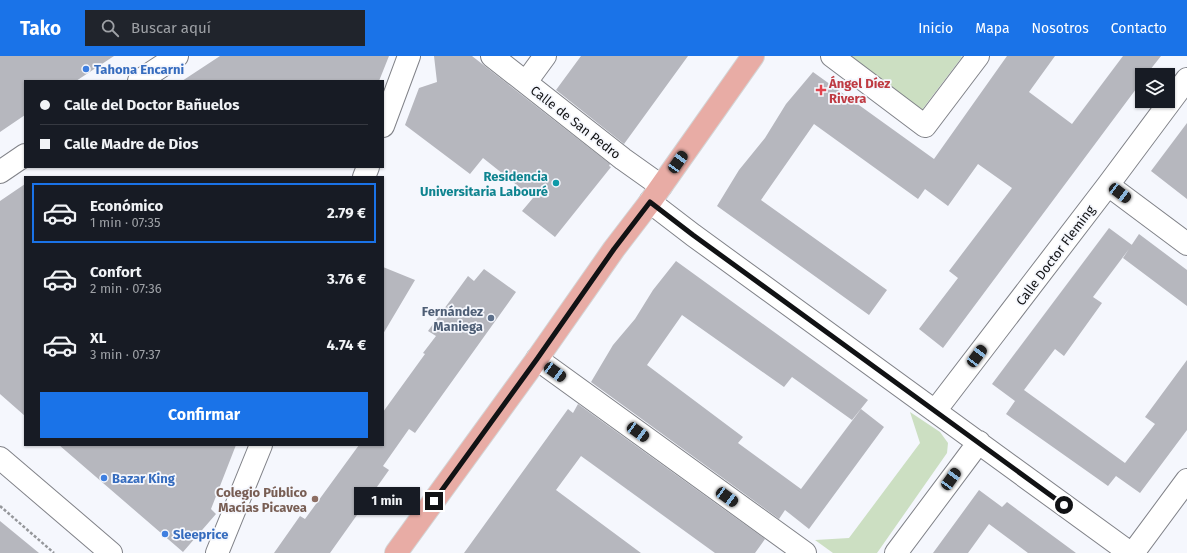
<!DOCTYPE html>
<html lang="es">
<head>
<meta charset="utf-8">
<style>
  body { margin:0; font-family:"Fira Sans",sans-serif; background:#20242c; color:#f1f3f6; height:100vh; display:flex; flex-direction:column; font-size:15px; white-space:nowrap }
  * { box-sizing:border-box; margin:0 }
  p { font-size:13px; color:#9ea1a6 }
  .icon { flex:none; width:22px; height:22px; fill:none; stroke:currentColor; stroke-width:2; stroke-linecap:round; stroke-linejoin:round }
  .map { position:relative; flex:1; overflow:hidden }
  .panel { position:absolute; left:24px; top:120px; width:360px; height:270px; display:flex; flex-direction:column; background:#171b24; border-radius:0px; box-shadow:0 1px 3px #0004 }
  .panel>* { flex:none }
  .top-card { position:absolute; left:24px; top:24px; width:360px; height:88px; border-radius:0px; box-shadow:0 1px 3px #0004; display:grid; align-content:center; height:88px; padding:0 16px; background:#171b24 }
  .tools { position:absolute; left:1135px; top:12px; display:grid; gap:8px }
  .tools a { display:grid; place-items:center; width:40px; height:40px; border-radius:0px; background:#171b24; box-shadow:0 1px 3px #0004; font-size:20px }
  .end { position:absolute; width:18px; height:18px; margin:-9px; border:5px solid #111214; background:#fff; box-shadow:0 0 0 2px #fff }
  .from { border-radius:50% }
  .bubble { position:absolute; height:28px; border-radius:0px; background:#171b24; box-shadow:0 1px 3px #0004; font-size:13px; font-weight:700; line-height:28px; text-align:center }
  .car { position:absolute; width:12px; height:24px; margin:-12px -6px; border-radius:5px; box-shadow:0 0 3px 1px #0007; background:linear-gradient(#222 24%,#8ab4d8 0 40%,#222 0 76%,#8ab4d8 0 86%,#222 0) }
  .top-card b { display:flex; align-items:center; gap:14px; height:38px; font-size:15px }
  .top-card b+b { border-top:1px solid #363941 }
  .top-card i { width:10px; height:10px; background:#f1f3f6 }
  ul { padding:7px 0 0; list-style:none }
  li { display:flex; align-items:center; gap:12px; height:60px; margin:0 8px 6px; padding:0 8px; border:2px solid transparent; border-radius:0px }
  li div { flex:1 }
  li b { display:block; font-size:15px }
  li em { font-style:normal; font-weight:700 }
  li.selected { border-color:#1a73e8 }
  li>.icon { width:36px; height:36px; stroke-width:1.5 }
  .button { display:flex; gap:8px; margin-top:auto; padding:8px 16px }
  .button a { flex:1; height:46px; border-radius:0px; background:#1a73e8; color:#fff; font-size:16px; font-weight:700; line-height:46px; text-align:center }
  header { display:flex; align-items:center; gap:24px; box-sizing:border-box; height:56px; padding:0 20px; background:#1a73e8; color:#fff }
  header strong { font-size:19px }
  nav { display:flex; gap:22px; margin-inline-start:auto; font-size:14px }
  .search { width:280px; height:36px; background:#20242c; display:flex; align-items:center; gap:10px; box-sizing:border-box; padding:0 14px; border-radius:0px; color:#9ea1a6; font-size:15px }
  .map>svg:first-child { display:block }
  .green { fill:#ccdfc2 }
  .building { fill:#b6b7be }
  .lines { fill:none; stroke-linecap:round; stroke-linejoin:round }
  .minor-casing { stroke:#808288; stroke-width:24 }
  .major-casing { stroke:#d4d4d5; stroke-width:24 }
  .path { stroke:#95979b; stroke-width:2.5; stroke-dasharray:3 2; stroke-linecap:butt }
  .minor { stroke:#fff; stroke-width:22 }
  .major { stroke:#e8aca5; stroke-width:22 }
  .route { stroke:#111214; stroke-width:5 }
  .shop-dot { fill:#3f7fe0; stroke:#f5f7fd; stroke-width:1.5 }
  .health-dot { fill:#e0444e; stroke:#f5f7fd; stroke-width:1.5 }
  .culture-dot { fill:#0f9aa8; stroke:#f5f7fd; stroke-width:1.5 }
  .service-dot { fill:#5c6f8a; stroke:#f5f7fd; stroke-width:1.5 }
  .education-dot { fill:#8d6e63; stroke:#f5f7fd; stroke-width:1.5 }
  .labels { text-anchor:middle; stroke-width:3.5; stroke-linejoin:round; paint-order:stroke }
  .shop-label { font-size:13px; font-weight:bold; fill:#366cbe; stroke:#f5f7fd; text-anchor:start }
  .health-label { font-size:13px; font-weight:bold; fill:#be3a42; stroke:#f5f7fd; text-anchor:start }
  .street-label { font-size:13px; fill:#111214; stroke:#f5f7fd }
  .culture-label { font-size:13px; font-weight:bold; fill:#0d838f; stroke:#f5f7fd; text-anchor:end }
  .service-label { font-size:13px; font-weight:bold; fill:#4e5e75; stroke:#f5f7fd; text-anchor:end }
  .education-label { font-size:13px; font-weight:bold; fill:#785e54; stroke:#f5f7fd; text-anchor:end }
</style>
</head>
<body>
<header>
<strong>Tako</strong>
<div class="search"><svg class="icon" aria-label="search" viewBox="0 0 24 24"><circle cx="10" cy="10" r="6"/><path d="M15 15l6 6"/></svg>Buscar aquí</div>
<nav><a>Inicio</a><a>Mapa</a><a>Nosotros</a><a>Contacto</a></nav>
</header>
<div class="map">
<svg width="1187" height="497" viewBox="0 0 1187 497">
  <rect width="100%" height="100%" fill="#f5f7fd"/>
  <path class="green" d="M847 0H961L962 1 921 55Z
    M910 356 940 376 948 387 947 397 877 497H833L815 484 849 482 920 387Z"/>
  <path class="building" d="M0 0H114L76 25H25V59L0 76Z
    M220 0H389L379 25H182Z
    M434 0H472L610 108 609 110 611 111 555 181 522 155 533 142 483 102 470 118 405 69 419 32 437 26Z
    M581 0H688L624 88 556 34Z
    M1007 0H1055L1029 36 1072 68 1123 0H1161L1146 19H1142V25L943 292 919 273 958 222 949 215 1012 132 978 108 948 150 925 133 918 143 814 68 761 144 887 234 869 259 717 150 739 114 765 82 786 48 813 16 934 103Z
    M1187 67V143L1151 115Z
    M25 128V360L0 338V145Z
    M1109 172 1132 189 1093 241 1102 247 1064 300 1055 293 1024 334 1125 407 1155 368 1145 361 1187 304V374L1140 437 1116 420 1108 430 1006 358 1015 345 992 328Z
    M1139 178 1187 214V250L1123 202Z
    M676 205 868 344 852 364 792 321 784 331 682 259 647 309 743 381 738 387 801 433 861 353 884 371 809 473 785 454 779 463 591 326 613 289 635 263 653 234Z
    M383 211 415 224 383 278Z
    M484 213 516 236 415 377 409 373 383 410 389 414 330 497H274L300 460 305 463 359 389H383V356L425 298 423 297 436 280 428 275 468 220 474 225Z
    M578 348 765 483 755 497H715L581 400 556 434 641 497H464L568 353 573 357Z
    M59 389H236L211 453 216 458 183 496Z
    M979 434 1002 451 1007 446 1076 497H1028L989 468 968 497H933Z
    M0 465 39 497H0Z"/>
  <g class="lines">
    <defs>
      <path id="minor" d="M492 0 623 103 661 130
        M832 0 925 70 978 0
        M139 25 177 0
        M526 26 545 0
        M383 70 409 0
        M0 116 25 99
        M364 121 368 111
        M1108 129 1187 188
        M650 146 693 179 1130 497
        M537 303 805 497
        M935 355 1108 129 1187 23
        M0 402 111 497
        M217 497 261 389
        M896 497 979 386
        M1133 497 1187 424"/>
      <path id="major" d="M396 497 537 303 614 193 650 146 753 0"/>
    </defs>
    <use href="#minor" class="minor-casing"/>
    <use href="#major" class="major-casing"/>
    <path class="path" d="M0 450 54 497"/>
    <use href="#minor" class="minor"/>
    <use href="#major" class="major"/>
  </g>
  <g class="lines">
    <path class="route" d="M434 445 537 303 614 193 650 146 693 179 1064 449"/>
  </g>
  <g class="shop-dot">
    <circle cx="86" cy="13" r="4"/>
    <circle cx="104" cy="422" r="4"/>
    <circle cx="165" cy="478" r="4"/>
  </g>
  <path class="health-dot" d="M819 28h4v4h4v4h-4v4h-4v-4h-4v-4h4z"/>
  <circle class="culture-dot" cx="556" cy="127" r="4"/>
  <circle class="service-dot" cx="491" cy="262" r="4"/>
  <circle class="education-dot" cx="315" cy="443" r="4"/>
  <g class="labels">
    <g class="shop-label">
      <text x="94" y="18">Tahona Encarni</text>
      <text x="112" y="427">Bazar King</text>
      <text x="173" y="483">Sleeprice</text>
    </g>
    <g class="health-label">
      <text x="829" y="32">Ángel Díez<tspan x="829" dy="15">Rivera</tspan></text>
    </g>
    <g class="street-label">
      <text transform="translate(576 66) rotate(38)" y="5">Calle de San Pedro</text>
      <text transform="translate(1055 199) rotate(-53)" y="5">Calle Doctor Fleming</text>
    </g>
    <g class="culture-label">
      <text x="548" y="125">Residencia<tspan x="548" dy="15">Universitaria Labouré</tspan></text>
    </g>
    <g class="service-label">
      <text x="483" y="260">Fernández<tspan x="483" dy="15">Maniega</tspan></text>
    </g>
    <g class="education-label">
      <text x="307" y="441">Colegio Público<tspan x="307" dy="15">Macías Picavea</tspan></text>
    </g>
  </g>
</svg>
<div class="tools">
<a><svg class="icon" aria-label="layers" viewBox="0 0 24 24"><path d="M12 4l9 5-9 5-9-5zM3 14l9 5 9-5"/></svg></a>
</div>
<i class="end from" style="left:1064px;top:449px"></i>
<i class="end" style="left:434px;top:445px"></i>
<div class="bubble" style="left:354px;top:431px;width:66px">1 min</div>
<i class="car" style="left:678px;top:106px;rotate:35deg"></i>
<i class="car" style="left:1120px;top:137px;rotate:127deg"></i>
<i class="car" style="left:977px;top:300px;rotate:37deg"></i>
<i class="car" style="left:555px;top:316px;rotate:126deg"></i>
<i class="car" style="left:638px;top:376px;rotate:126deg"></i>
<i class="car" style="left:951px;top:423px;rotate:36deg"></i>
<i class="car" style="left:727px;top:441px;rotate:126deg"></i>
<div class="top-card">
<b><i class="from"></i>Calle del Doctor Bañuelos</b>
<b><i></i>Calle Madre de Dios</b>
</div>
<section class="panel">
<ul>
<li class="selected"><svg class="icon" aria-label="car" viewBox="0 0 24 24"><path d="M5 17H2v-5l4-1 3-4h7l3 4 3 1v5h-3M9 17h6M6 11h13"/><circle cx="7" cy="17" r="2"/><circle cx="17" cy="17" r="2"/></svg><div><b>Económico</b><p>1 min · 07:35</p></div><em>2.79 €</em></li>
<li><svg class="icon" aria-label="car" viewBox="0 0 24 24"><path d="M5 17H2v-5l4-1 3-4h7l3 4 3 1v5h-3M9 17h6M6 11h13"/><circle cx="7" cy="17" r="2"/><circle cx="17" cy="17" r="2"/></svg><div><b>Confort</b><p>2 min · 07:36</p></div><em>3.76 €</em></li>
<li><svg class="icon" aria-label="car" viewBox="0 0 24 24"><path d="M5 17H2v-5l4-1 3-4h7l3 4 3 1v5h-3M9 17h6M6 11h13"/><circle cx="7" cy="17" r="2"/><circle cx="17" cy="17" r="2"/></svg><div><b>XL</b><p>3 min · 07:37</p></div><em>4.74 €</em></li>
</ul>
<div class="button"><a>Confirmar</a></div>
</section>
</div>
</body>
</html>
